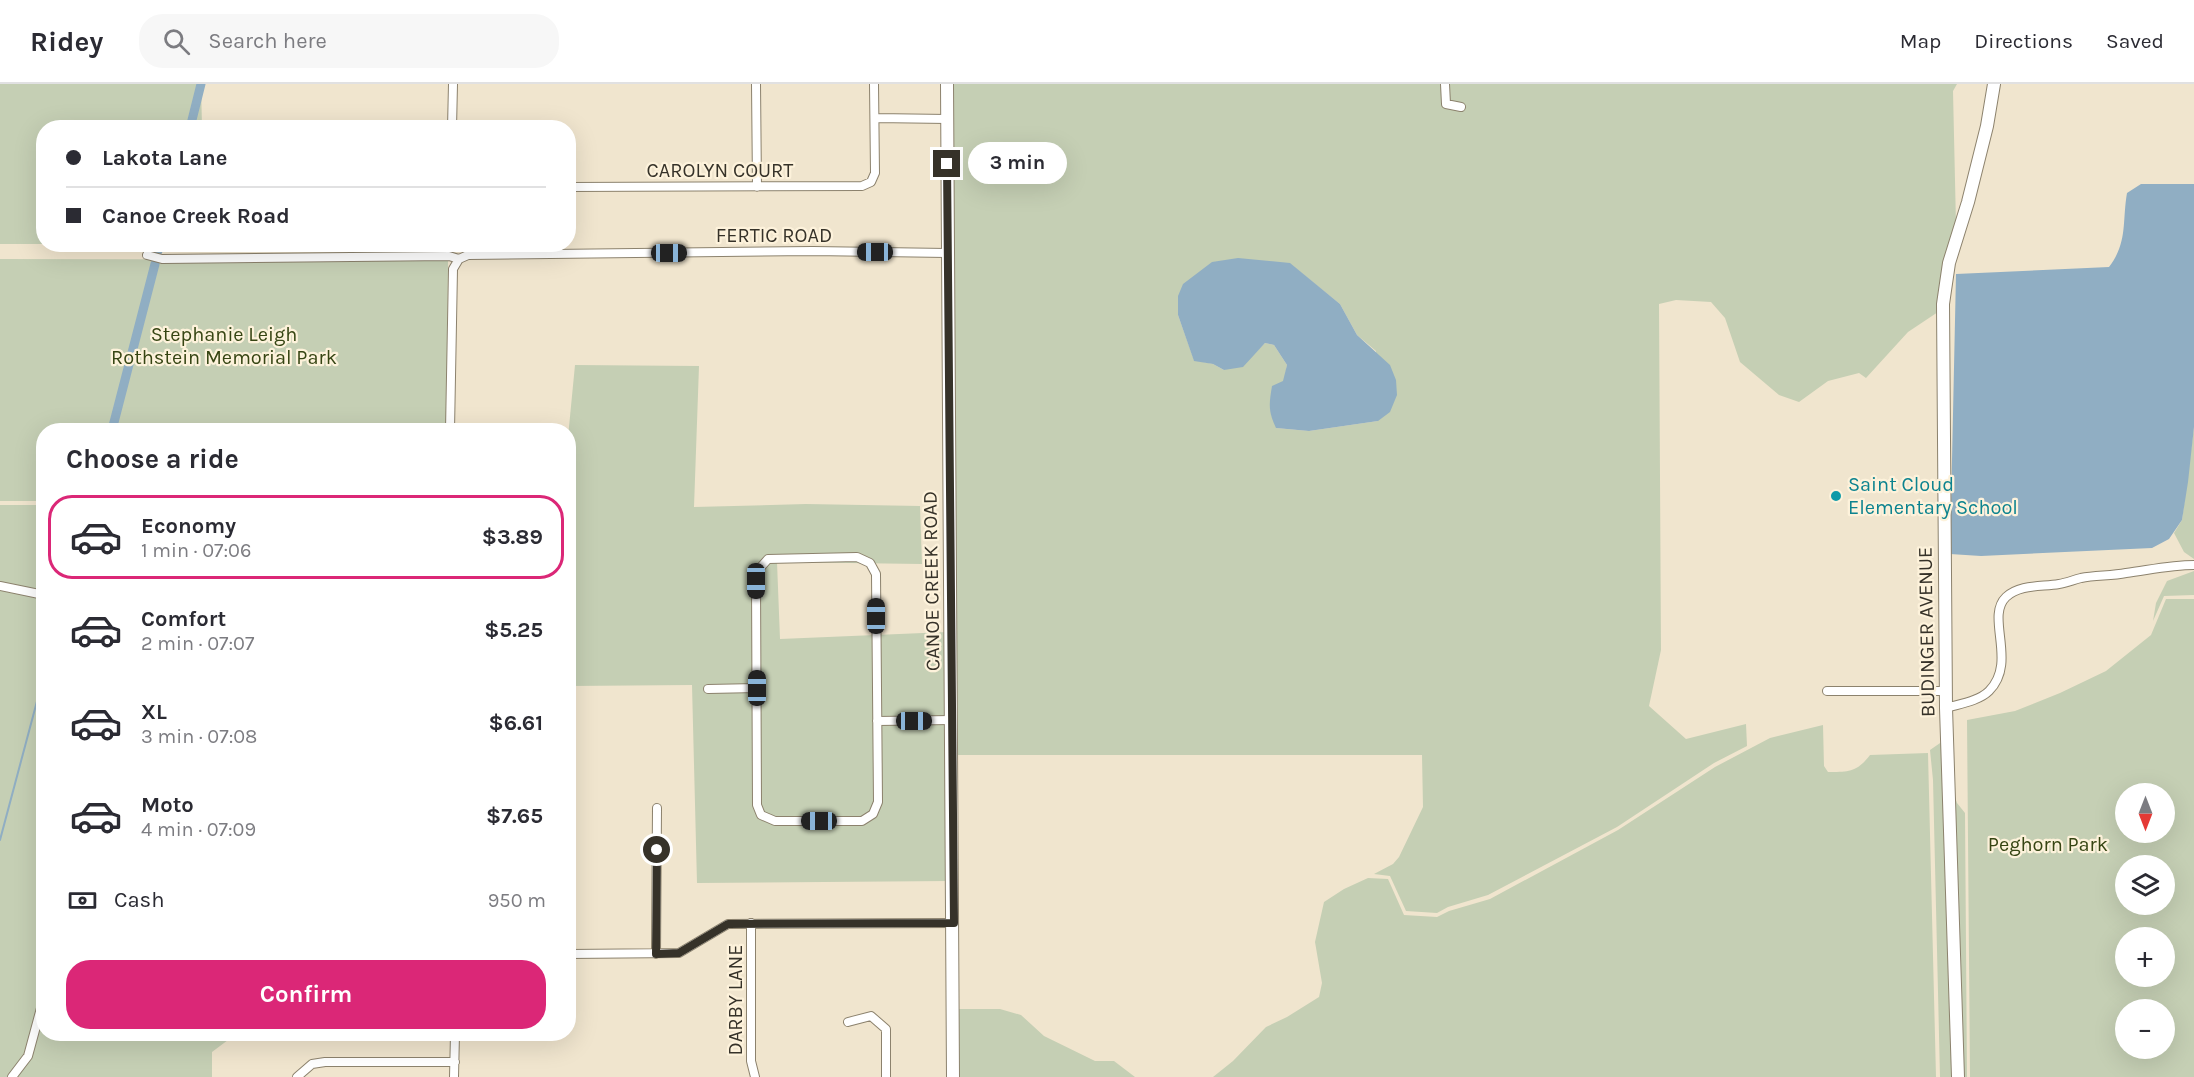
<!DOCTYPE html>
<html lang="en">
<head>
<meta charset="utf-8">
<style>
  body { margin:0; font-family:Karla,sans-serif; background:#f7f7f7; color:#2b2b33; height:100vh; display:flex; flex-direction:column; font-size:22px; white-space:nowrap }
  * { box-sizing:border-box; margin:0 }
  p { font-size:20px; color:#7c7c81 }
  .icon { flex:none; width:33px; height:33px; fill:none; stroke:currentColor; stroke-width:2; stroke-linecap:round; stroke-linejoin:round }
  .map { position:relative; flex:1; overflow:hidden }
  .side { position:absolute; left:36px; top:339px; width:540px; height:618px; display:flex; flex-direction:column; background:#fff; border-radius:24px; box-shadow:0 6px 24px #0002 }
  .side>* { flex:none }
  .guide { position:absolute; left:36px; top:36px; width:540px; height:132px; border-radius:24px; box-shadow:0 6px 24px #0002; display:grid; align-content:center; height:132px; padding:0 30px; background:#fff }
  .needle { width:39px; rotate:180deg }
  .tools { position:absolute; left:2115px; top:699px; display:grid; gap:12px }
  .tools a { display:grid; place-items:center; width:60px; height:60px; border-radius:50%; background:#fff; box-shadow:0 6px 24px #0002; font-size:30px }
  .end { position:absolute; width:27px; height:27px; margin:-14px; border:8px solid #363229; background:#fff; box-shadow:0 0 0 3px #fff }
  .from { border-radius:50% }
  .bubble { position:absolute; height:42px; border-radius:21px; background:#fff; box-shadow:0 6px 24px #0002; font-size:20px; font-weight:700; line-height:42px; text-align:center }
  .car { position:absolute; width:18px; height:36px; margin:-18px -9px; border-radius:8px; box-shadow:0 0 4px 2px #0007; background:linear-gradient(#222 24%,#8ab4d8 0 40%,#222 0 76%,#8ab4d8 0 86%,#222 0) }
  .guide b { display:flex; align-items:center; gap:21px; height:57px; font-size:22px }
  .guide b+b { border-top:2px solid #e1e1e2 }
  .guide i { width:15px; height:15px; background:#2b2b33 }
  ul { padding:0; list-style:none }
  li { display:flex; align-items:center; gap:18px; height:84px; margin:0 12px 9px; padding:0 18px; border:3px solid transparent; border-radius:24px }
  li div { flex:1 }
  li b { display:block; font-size:22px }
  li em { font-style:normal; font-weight:700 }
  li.selected { border-color:#db2777 }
  li>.icon { width:54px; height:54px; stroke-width:1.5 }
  h2 { padding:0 30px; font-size:27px; line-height:72px }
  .pay { display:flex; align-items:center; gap:15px; height:66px; padding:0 30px; font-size:22px }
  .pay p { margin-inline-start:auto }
  .action { display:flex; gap:12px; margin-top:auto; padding:12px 30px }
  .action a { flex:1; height:69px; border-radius:24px; background:#db2777; color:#fff; font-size:24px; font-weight:700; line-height:69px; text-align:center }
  header { display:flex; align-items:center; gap:36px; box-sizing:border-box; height:84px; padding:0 30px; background:#fff; border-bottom:2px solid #e1e1e2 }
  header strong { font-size:28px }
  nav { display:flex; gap:33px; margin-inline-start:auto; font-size:21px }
  .search { width:420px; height:54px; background:#f7f7f7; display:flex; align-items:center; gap:15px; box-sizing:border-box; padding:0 21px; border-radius:24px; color:#7c7c81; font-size:22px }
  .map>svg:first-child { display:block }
  .green { fill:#c5cfb4; fill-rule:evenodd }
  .water { fill:#90aec3 }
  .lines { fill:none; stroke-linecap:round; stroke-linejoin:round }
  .stream { stroke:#90aec3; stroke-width:2 }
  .canal { stroke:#90aec3; stroke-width:9 }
  .street-casing { stroke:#8c826d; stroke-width:10 }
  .secondary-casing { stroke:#8c826d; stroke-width:14 }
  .street { stroke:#fff; stroke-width:8 }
  .secondary { stroke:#fff; stroke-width:12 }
  .route { stroke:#363229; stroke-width:8 }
  .culture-dot { fill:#0f9aa8; stroke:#fdf2db; stroke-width:2 }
  .labels { text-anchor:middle; stroke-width:4.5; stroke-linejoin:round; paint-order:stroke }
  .street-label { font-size:20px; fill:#363229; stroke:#fdf2db }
  .park-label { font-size:20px; fill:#364513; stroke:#fdf2db }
  .culture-label { font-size:20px; fill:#0d838f; stroke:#fdf2db; text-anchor:start }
</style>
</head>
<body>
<header>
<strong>Ridey</strong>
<div class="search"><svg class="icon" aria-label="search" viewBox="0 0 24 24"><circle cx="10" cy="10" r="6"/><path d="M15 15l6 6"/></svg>Search here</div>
<nav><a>Map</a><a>Directions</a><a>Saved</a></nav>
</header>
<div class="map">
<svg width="2194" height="993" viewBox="0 0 2194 993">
  <rect width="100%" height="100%" fill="#f0e5ce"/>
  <path class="green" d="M0 0H201L202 43 44 44 43 160H0Z
    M952 0H1957L1953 7 1956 141 1938 228 1908 248 1866 294 1859 289 1828 297 1799 318 1779 311 1740 278 1725 234 1711 218 1676 216 1659 220 1661 566 1649 622 1686 655 1746 640 1747 662 1714 679 1617 743 1488 811 1448 823 1437 829 1406 827 1390 792 1374 790 1393 780 1399 773 1423 723 1422 671H956ZM1289 179 1340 220 1357 251 1376 267 1378 337 1309 347 1276 344 1287 281 1274 261 1265 259 1255 269 1224 286 1213 280 1194 276 1178 231Z
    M0 175 448 176 447 346H44L43 417H0Z
    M575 281 699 282 694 423 806 420 920 422 922 480 777 478 780 555 947 548 949 797 697 799 692 601 569 602 568 353Z
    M2194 343V475L2184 468 2174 449 2182 436Z
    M0 421H43L44 950H236L212 968V993H0Z
    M2194 487V511L2164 512 2153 537 2156 519 2167 497Z
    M2166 515H2194V993H1970L1967 636 2015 627 2060 609 2106 587 2151 551ZM2126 710H2164V748H2126ZM2126 782H2164V820H2126ZM2126 854H2164V892H2126ZM2126 926H2164V964H2126Z
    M1823 641 1824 682 1828 688C1849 688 1857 688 1870 671L1928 669 1936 993H1213L1233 977 1266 943 1287 933 1319 913 1322 899 1315 858 1324 818 1344 805 1368 794 1388 795 1404 831 1437 833 1449 827 1490 815 1618 746 1715 683 1770 654Z
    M1943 657 1954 993H1940L1933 696 1930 666Z
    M1954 710 1957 719 1965 729 1967 993H1962Z
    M958 925H1000L1021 931 1044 952 1095 977H1114L1135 993H958Z"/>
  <path class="water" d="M2141 100H2194V343L2188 398 2182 436 2169 455 2152 464 1981 472 1950 470 1956 190 2109 183C2128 158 2122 138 2127 109Z
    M1238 174 1290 179 1340 220 1357 251 1390 281 1396 296 1397 311 1390 328 1378 337 1309 347 1276 344C1268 327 1269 320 1272 302L1283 297 1287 281 1274 261 1265 259 1243 283 1224 286 1213 280 1194 277 1178 231V212L1183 200 1212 178Z"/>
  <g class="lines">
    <path class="stream" d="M0 756 44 591"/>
    <path class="canal" d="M190 44 201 0
      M158 167 160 160
      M112 346 155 180"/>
    <defs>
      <path id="street" d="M756 0 757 103
        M1445 0 1446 20 1461 23
        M875 34 948 35
        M452 44 453 0
        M568 103 862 102 871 98 875 89 874 0
        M147 171 162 175 449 172 459 175
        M459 175 468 171 813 167 947 169
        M450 346 453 185 459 175
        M857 473 870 479 876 490 878 718 873 730 862 737H775L761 731 757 721 756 497 760 484 768 475Z
        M0 502 44 511
        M708 605 757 604
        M1827 607H1946
        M1946 624C1959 620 1979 617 1989 607 2018 578 1985 533 2006 513 2020 500 2042 503 2059 500 2066 499 2073 496 2081 494 2095 491 2111 492 2126 489 2149 486 2171 481 2194 481
        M877 637 952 636
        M751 839V977L755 993
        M568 870 679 869 728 840 954 839
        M656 870 657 724
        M848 938 871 932 886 945V993
        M12 993 28 972 44 913
        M297 993 312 980 325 978H455
        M454 993 455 950"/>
      <path id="secondary" d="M947 0 953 993
        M1958 993 1946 624 1943 220 1949 179 1968 118 1987 42 1994 0"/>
    </defs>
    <use href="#street" class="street-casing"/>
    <use href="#secondary" class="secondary-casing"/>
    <use href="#street" class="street"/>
    <use href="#secondary" class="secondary"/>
  </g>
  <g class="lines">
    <path class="route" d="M657 766 656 870 679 869 728 840 954 839 947 80"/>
  </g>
  <circle class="culture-dot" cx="1836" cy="412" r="6"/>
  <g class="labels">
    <g class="street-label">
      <text x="720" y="93">CAROLYN COURT</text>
      <text x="774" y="158">FERTIC ROAD</text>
      <text transform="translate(931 497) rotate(-91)" y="7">CANOE CREEK ROAD</text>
      <text transform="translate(1926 548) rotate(-91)" y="7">BUDINGER AVENUE</text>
      <text transform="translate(735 916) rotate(-90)" y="7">DARBY LANE</text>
    </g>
    <g class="park-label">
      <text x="224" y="257">Stephanie Leigh<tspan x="224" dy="23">Rothstein Memorial Park</tspan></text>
      <text x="2048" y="767">Peghorn Park</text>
    </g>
    <g class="culture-label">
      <text x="1848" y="407">Saint Cloud<tspan x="1848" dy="23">Elementary School</tspan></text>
    </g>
  </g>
</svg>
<div class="tools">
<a><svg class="needle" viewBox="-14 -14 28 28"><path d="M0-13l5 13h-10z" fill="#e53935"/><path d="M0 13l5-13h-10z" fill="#7c7c81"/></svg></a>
<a><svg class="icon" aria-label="layers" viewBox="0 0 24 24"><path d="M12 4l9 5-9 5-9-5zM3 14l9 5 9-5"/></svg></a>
<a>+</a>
<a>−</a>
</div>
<i class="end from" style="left:657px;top:766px"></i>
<i class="end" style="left:947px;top:80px"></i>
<div class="bubble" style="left:968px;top:58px;width:99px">3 min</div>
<i class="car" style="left:875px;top:168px;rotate:270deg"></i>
<i class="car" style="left:669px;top:169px;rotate:90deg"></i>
<i class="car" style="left:756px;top:497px;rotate:180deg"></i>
<i class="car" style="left:876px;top:532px;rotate:0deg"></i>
<i class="car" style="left:757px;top:604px;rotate:0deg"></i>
<i class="car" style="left:914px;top:637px;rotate:90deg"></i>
<i class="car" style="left:819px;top:737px;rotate:270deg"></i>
<div class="guide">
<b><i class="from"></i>Lakota Lane</b>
<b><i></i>Canoe Creek Road</b>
</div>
<section class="side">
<h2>Choose a ride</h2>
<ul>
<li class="selected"><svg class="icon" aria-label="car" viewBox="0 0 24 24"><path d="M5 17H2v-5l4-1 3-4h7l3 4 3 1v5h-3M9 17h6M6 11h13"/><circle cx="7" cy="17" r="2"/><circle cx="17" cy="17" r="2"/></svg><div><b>Economy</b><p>1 min · 07:06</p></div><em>$3.89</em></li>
<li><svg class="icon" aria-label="car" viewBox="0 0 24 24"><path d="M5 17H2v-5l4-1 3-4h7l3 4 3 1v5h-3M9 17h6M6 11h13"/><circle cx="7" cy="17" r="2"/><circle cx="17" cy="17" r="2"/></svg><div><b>Comfort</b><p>2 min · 07:07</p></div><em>$5.25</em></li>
<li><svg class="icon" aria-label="car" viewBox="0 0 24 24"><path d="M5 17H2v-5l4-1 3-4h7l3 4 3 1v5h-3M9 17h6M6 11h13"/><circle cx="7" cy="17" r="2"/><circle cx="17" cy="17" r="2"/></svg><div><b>XL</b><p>3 min · 07:08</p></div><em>$6.61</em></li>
<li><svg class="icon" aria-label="car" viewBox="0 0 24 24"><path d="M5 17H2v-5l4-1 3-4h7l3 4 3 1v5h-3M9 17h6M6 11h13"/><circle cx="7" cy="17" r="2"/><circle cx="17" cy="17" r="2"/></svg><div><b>Moto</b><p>4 min · 07:09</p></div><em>$7.65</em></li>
</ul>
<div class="pay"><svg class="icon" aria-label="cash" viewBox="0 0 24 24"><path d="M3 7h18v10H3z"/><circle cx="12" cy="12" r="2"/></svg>Cash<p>950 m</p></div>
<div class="action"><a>Confirm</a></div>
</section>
</div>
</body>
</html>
